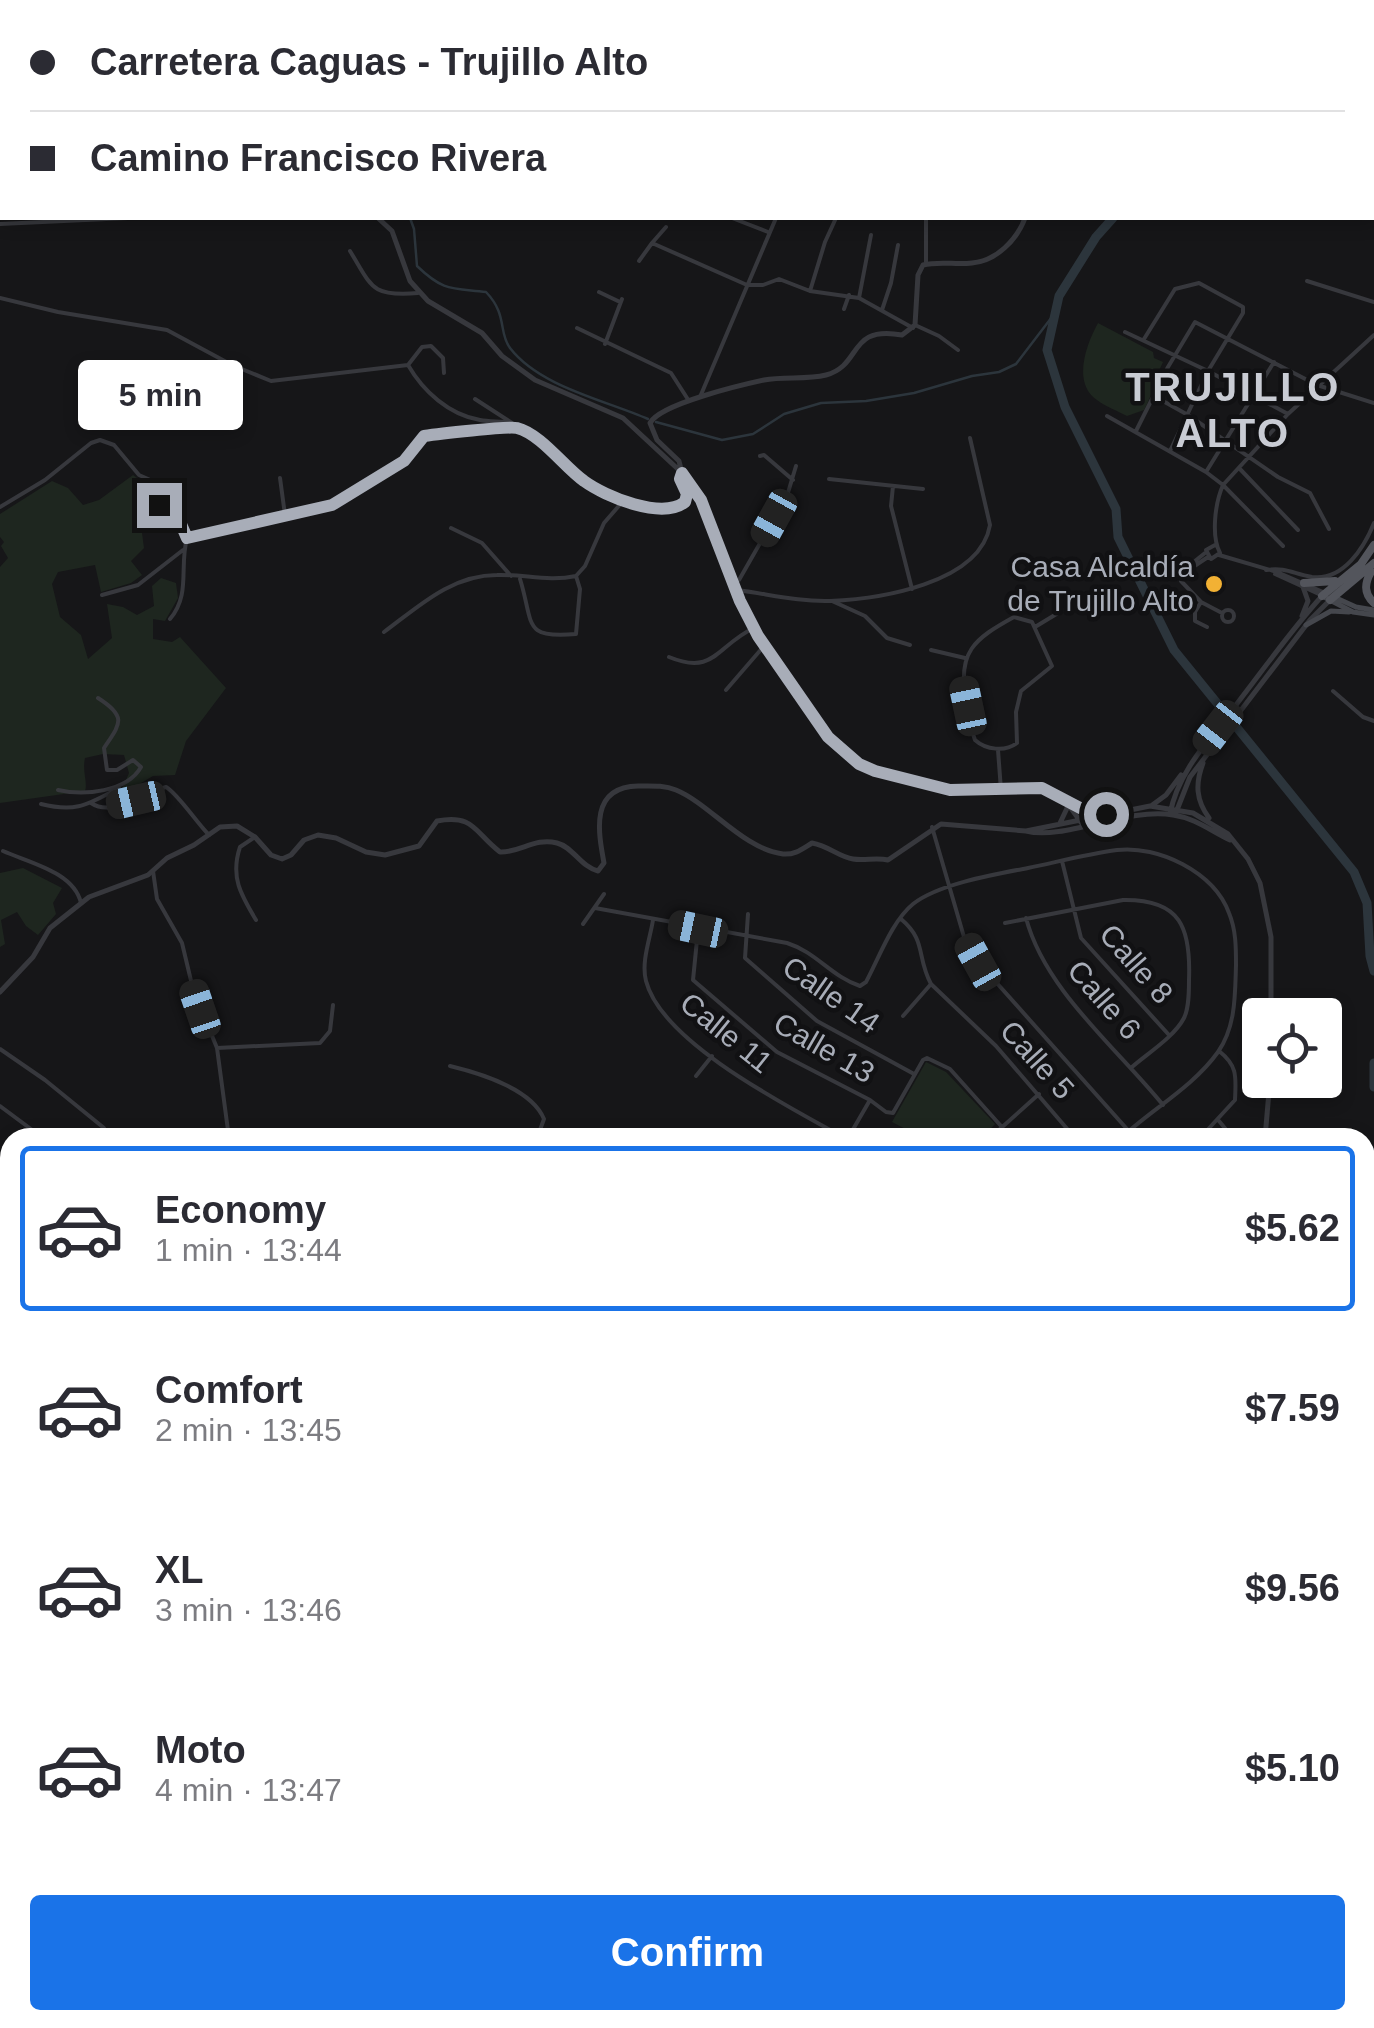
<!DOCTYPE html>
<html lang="en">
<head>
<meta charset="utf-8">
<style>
  body { margin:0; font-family:Arial,sans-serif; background:#f2f2f3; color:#2b2b33; height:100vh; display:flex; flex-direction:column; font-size:38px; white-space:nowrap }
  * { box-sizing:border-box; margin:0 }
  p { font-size:32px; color:#7c7c81 }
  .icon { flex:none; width:55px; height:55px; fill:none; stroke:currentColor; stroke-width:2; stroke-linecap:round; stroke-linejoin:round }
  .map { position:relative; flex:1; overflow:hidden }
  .drawer { position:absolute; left:0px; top:1128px; width:1375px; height:902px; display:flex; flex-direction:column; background:#fff; border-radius:30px 30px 0 0; box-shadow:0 5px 15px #0003 }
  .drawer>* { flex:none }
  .hud { position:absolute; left:0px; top:0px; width:1375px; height:220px; box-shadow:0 5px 15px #0003; display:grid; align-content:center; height:220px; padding:0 30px; background:#fff }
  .controls { position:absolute; left:1242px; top:998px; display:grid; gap:20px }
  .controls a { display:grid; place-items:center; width:100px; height:100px; border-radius:10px; background:#fff; box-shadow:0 5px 15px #0003; font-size:50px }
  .end { position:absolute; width:45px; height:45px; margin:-22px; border:12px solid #a8adb8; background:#111; box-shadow:0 0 0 5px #111 }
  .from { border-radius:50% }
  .bubble { position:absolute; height:70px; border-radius:10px; background:#fff; box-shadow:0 5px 15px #0003; font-size:32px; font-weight:800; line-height:70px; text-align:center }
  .car { position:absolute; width:30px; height:60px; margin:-30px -15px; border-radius:12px; box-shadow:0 0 8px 2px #0007; background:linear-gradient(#222 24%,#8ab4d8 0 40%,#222 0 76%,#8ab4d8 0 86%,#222 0) }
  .hud b { display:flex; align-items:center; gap:35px; height:95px; font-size:38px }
  .hud b+b { border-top:2px solid #e1e1e2 }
  .hud i { width:25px; height:25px; background:#2b2b33 }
  ul { padding:18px 0 0; list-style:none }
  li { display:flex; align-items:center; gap:30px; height:165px; margin:0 20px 15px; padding:0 10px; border:5px solid transparent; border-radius:10px }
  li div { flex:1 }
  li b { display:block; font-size:38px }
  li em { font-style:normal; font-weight:800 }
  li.selected { border-color:#1a73e8 }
  li>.icon { width:90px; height:90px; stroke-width:1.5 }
  .cta { display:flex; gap:20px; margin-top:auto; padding:20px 30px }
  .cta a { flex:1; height:115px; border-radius:10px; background:#1a73e8; color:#fff; font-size:40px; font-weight:800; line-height:115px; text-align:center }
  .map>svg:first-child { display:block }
  .green { fill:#1e261f }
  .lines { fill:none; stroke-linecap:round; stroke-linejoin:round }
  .stream { stroke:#2c353c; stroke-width:2.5 }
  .river { stroke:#2c353c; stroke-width:9 }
  .minor { stroke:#37383d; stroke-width:4 }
  .tertiary { stroke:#37383d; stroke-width:5 }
  .secondary { stroke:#45474d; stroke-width:5 }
  .primary { stroke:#53555c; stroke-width:8 }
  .route { stroke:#a8adb8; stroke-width:12 }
  .poi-dot { fill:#f2b134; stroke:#111113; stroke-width:4 }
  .labels { text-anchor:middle; stroke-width:9; stroke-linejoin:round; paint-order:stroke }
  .poi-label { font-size:30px; fill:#a8adb8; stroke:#111113; text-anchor:end }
  .street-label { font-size:30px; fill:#a8adb8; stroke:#111113 }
  .district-label { font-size:40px; font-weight:bold; letter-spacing:2.5px; fill:#c9ccd4; stroke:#111113 }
</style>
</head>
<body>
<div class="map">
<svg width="1374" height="2028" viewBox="0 0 1374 2028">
  <rect width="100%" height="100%" fill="#161618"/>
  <path class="green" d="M1098 323 1153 352 1154 358 1163 362C1154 380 1153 394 1144 410L1127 416C1118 411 1106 407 1097 400 1072 383 1086 345 1098 323Z
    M133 475 149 487 139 511 144 548 131 561 142 575 131 583 101 592 95 565 58 572 52 584 60 617 81 635 88 659 112 638 107 604 123 607 137 615 154 606 152 586 161 578 176 583 178 598 165 621 153 619V639L172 642 180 637 226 688 186 741 175 775 153 776 119 796 129 773 124 755 103 754 85 758C82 772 88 783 85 791L0 803V567L8 558 1 546 4 542 0 537V514L52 481 68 488 83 505 99 500Z
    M23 868 62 888 53 903 56 914 38 935 26 926 17 912 1 920 5 944 0 947V873Z
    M926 1062 946 1072 995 1124 983 1137H921L892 1122Z
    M1374 1304V1578L1365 1571V1317Z
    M571 2020H892L887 2028H586Z
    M1113 2020H1245L1244 2028H1180L1178 2023 1171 2028H1114Z"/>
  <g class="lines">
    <path class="stream" d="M363 2V0
      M410 218 414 229 417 266C444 292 452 288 486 292 508 315 498 332 510 348 540 387 605 400 648 419
      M656 422 722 440 753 434 784 414 821 403 866 401 914 393 972 376 999 372 1016 364 1055 313"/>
    <path class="river" d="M1372 211 1374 212
      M1113 218 1096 237 1059 296 1047 350 1065 407 1116 509 1118 537 1174 650 1354 872 1367 903 1370 956 1374 971
      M1374 1063V1087
      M1374 1152 1370 1162 1374 1192
      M1365 1250 1374 1223
      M0 1609 10 1606"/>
    <path class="minor" d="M18 0 19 2
      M187 0 188 2
      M255 0 259 2
      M493 0 504 2
      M651 0 652 2
      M124 2V0
      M525 2 526 0
      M567 2 568 0
      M883 2 885 0
      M1044 2 1045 0
      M1213 2H1215
      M1229 2 1232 0
      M1276 2 1279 0
      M0 32 2 30
      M0 98H2
      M0 163 2 164
      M732 218 768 232
      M0 224 128 218
      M652 243 666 227
      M350 251C372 287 371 297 418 293
      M639 261 652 243 747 285H763L779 279 810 291 859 298 913 328
      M926 262V218
      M1307 281 1374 302
      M810 291 825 242 836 218
      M599 292 620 302
      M0 298 58 312 167 330 232 365 271 381 408 365
      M859 298 871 235
      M844 309 849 295
      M882 310 891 283 898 245
      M915 325 939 336 958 350
      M577 328 671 373 689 401
      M1125 332 1208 371 1288 414
      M1144 339 1175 289 1199 283 1243 307V313L1208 371 1170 451
      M605 344 622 299
      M408 365C423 391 449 415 480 420 490 422 502 421 511 423 537 432 563 466 584 481 606 497 662 520 685 502L687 494 680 479 682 473
      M408 365 422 347 431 346 443 358 444 373
      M1154 396 1188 415 1278 477 1310 493 1329 529
      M700 397 776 218
      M475 399 512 423
      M1107 416 1206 472 1223 485 1283 546
      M1136 431 1168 367 1195 322 1317 385 1374 403
      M760 456 764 455 793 480
      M1239 468 1298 530
      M1206 472 1274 362
      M280 478 285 515
      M829 479 923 489
      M893 486 891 506 912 589
      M0 507 45 480 91 443 100 440 114 445 139 475 166 487 187 538
      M451 528 482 543 511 576
      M161 531C155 515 158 506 167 492
      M187 538 332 505 403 461 424 436 517 428
      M1215 545 1206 550 1211 559 1220 553C1211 536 1215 503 1223 485L1288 414 1374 335
      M1205 553 1185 569 1181 581 1201 602 1195 612V621L1207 627
      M1219 555 1277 572 1323 592
      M1266 570C1287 567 1293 574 1312 577 1343 581 1364 548 1374 523
      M1184 573 1208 557
      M1275 574 1321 595
      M520 579C534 624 522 639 576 634L580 589 576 576
      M734 582 739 580 787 496 796 466
      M737 590C768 594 799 602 830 601 878 599 980 584 990 525L970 438
      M102 595 138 585 183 550
      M832 601 865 616 887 638 910 645
      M1201 602 1222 613
      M1222 616a6 6 0 1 1 12 0a6 6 0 1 1-12 0Z
      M1014 617 1032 622 1052 666 1021 691 1016 712 1017 743C1005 752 986 750 975 740 970 727 969 713 966 700 957 652 974 639 1014 617Z
      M170 619C191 594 179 567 187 538
      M1035 627 1063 610
      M384 632C418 607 451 575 497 575 524 574 548 582 576 576L585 566 604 523 624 500
      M931 650 965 658
      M669 657C715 676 717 645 754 628
      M726 690 764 646
      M1333 691 1363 717 1374 721
      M998 750 1001 790
      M58 790C84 796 127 792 141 767L133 760 117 770H107L104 748C120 724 128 717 98 698
      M91 803C113 818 144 792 166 787 179 795 196 822 209 835
      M41 804C77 813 88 804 119 788
      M932 827 964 937 978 962 1135 1138
      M255 837 240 847C230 877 241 895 256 920
      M3 851C30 863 74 872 81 903
      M1062 861 1081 938 1169 1035
      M153 871 157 899 182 943 193 989 217 1048 229 1138
      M595 908 787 943C816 952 832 977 860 986L866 982C879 958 892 921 913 904 938 884 996 874 1028 868 1057 862 1087 854 1117 850 1158 845 1214 872 1229 913 1236 930 1236 947 1236 965 1235 995 1236 1026 1218 1052 1193 1087 1152 1109 1121 1138
      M748 914 745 958 817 1021 914 1074
      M1026 918C1045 990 1116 1047 1163 1105
      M901 919C927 941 916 956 931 984L996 1046 1075 1138
      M653 920C650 939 641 962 646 981 662 1043 791 1108 845 1138
      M1005 923 1123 900C1181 899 1191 928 1189 980 1189 992 1189 1008 1184 1018 1174 1037 1148 1053 1132 1067
      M583 924 604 894
      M698 930 693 980 777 1052 870 1100 886 1112 893 1113 923 1060 927 1058 950 1069 1001 1126
      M903 1016 931 984
      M217 1048 320 1043 330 1031 333 1005
      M0 1049 45 1080 104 1128 103 1138
      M450 1066C479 1073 532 1089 544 1119L537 1138
      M696 1076 712 1056
      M0 1106 43 1138
      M1219 1121 1233 1138
      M848 1138 870 1100
      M990 1138 1039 1094
      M1200 1138 1235 1100C1236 1077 1238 1066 1219 1051
      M0 1247 10 1248
      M0 1538 10 1535
      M1365 2017 1374 2021
      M185 2020 186 2028
      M405 2020 413 2028
      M562 2020 574 2028
      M61 2028 123 2020
      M902 2028 906 2020
      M999 2028 1005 2020"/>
    <path class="tertiary" d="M920 0 922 2
      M336 2 337 0
      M1372 123H1374
      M378 218 392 231 410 281 428 301 482 333 502 356 535 380 623 418 680 471
      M1025 218C1017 240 996 261 972 263 956 265 939 261 923 265L918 275 915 325 902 335C847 325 863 365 826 375 806 380 784 376 764 380 741 385 660 404 650 423L657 440 679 461 682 473 701 499 740 601 758 636 828 737 859 764 875 771 950 790 1042 788 1065 800 1083 825
      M1302 616 1308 601 1303 587
      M1203 763C1195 784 1196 800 1209 818
      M1071 805 1099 813
      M1151 806 1166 795 1181 775
      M1170 814C1178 770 1213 736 1239 701 1266 666 1292 629 1322 596
      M1175 815 1190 777 1310 620 1330 600
      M1060 823 1069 804
      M1026 831C1064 841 1127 807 1173 815 1195 818 1211 831 1230 840
      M0 992 33 957 50 928 89 897 148 875 167 858 194 845 220 827 237 826 255 837 271 855 282 859 291 855 304 840 318 835 336 838 366 852 385 855 419 846 437 821C474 814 474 832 500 852 520 853 535 837 557 843 573 847 581 867 598 871L604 863C598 831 590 787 638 786 651 786 664 785 676 790 710 804 743 849 783 854 795 855 802 849 812 843 829 846 839 857 853 859 865 861 876 857 888 860L941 824 1026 831 1150 806 1193 813 1228 834 1248 859 1260 883 1271 937V1015
      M1265 1138 1270 1080
      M0 1550 10 1546
      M1365 1939 1374 1871
      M1334 2028 1339 2020"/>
    <path class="secondary" d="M1322 596 1353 612 1374 615
      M1334 597 1356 607 1374 610
      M1306 625 1331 611 1349 612"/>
    <path class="primary" d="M1371 572C1364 584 1364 594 1374 603
      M1304 583 1335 581
      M1322 596 1361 564 1374 545
      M1330 600 1374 563"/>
  </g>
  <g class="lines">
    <path class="route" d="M159 505 167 492 187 538 332 505 404 461 424 436C437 434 508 426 517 428 541 434 565 468 584 481 606 497 662 520 685 502L687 494 680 479 682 473 701 500 740 601 758 636 828 737 859 764 875 771 950 790 1042 788 1084 810 1106 814"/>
  </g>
  <circle class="poi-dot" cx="1214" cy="584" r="10"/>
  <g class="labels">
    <g class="poi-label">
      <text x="1194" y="577">Casa Alcaldía<tspan x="1194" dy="34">de Trujillo Alto</tspan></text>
    </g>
    <g class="street-label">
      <text transform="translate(1136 964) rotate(49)" y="10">Calle 8</text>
      <text transform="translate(831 995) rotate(35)" y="10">Calle 14</text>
      <text transform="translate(1104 1000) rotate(49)" y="10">Calle 6</text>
      <text transform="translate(726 1033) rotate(39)" y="10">Calle 11</text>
      <text transform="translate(824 1048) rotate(30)" y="10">Calle 13</text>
      <text transform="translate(1037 1060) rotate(48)" y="10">Calle 5</text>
    </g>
    <g class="district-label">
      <text x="1233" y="401">TRUJILLO<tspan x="1233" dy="46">ALTO</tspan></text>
    </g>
  </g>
</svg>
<div class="controls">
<a><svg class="icon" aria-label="locate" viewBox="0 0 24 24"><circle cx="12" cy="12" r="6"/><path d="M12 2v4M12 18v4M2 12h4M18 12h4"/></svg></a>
</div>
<i class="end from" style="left:1106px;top:814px"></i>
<i class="end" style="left:159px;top:505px"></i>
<div class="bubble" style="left:78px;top:360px;width:165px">5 min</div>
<i class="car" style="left:774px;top:518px;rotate:209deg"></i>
<i class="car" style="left:968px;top:706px;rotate:348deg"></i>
<i class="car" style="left:1218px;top:728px;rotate:218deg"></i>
<i class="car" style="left:136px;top:800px;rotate:257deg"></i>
<i class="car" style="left:698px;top:929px;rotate:282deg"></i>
<i class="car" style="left:978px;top:962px;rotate:331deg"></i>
<i class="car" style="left:200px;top:1009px;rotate:341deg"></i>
<div class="hud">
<b><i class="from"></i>Carretera Caguas - Trujillo Alto</b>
<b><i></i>Camino Francisco Rivera</b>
</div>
<section class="drawer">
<ul>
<li class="selected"><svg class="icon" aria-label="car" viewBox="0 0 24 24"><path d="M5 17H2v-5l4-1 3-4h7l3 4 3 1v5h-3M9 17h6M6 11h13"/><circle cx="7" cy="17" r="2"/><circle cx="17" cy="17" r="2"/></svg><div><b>Economy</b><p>1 min · 13:44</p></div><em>$5.62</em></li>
<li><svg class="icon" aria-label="car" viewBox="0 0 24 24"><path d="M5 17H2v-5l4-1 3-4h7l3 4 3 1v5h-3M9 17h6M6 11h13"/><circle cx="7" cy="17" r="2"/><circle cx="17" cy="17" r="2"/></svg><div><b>Comfort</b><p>2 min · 13:45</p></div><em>$7.59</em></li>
<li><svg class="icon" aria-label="car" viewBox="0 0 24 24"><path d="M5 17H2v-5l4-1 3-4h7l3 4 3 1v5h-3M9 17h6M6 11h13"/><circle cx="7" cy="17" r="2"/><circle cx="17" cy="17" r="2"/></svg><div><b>XL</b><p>3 min · 13:46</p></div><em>$9.56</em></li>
<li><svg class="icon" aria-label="car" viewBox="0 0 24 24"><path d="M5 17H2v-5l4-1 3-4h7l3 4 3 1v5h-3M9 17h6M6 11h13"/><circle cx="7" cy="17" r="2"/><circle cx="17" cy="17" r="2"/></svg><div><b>Moto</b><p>4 min · 13:47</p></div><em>$5.10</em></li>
</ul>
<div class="cta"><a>Confirm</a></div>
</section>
</div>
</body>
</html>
